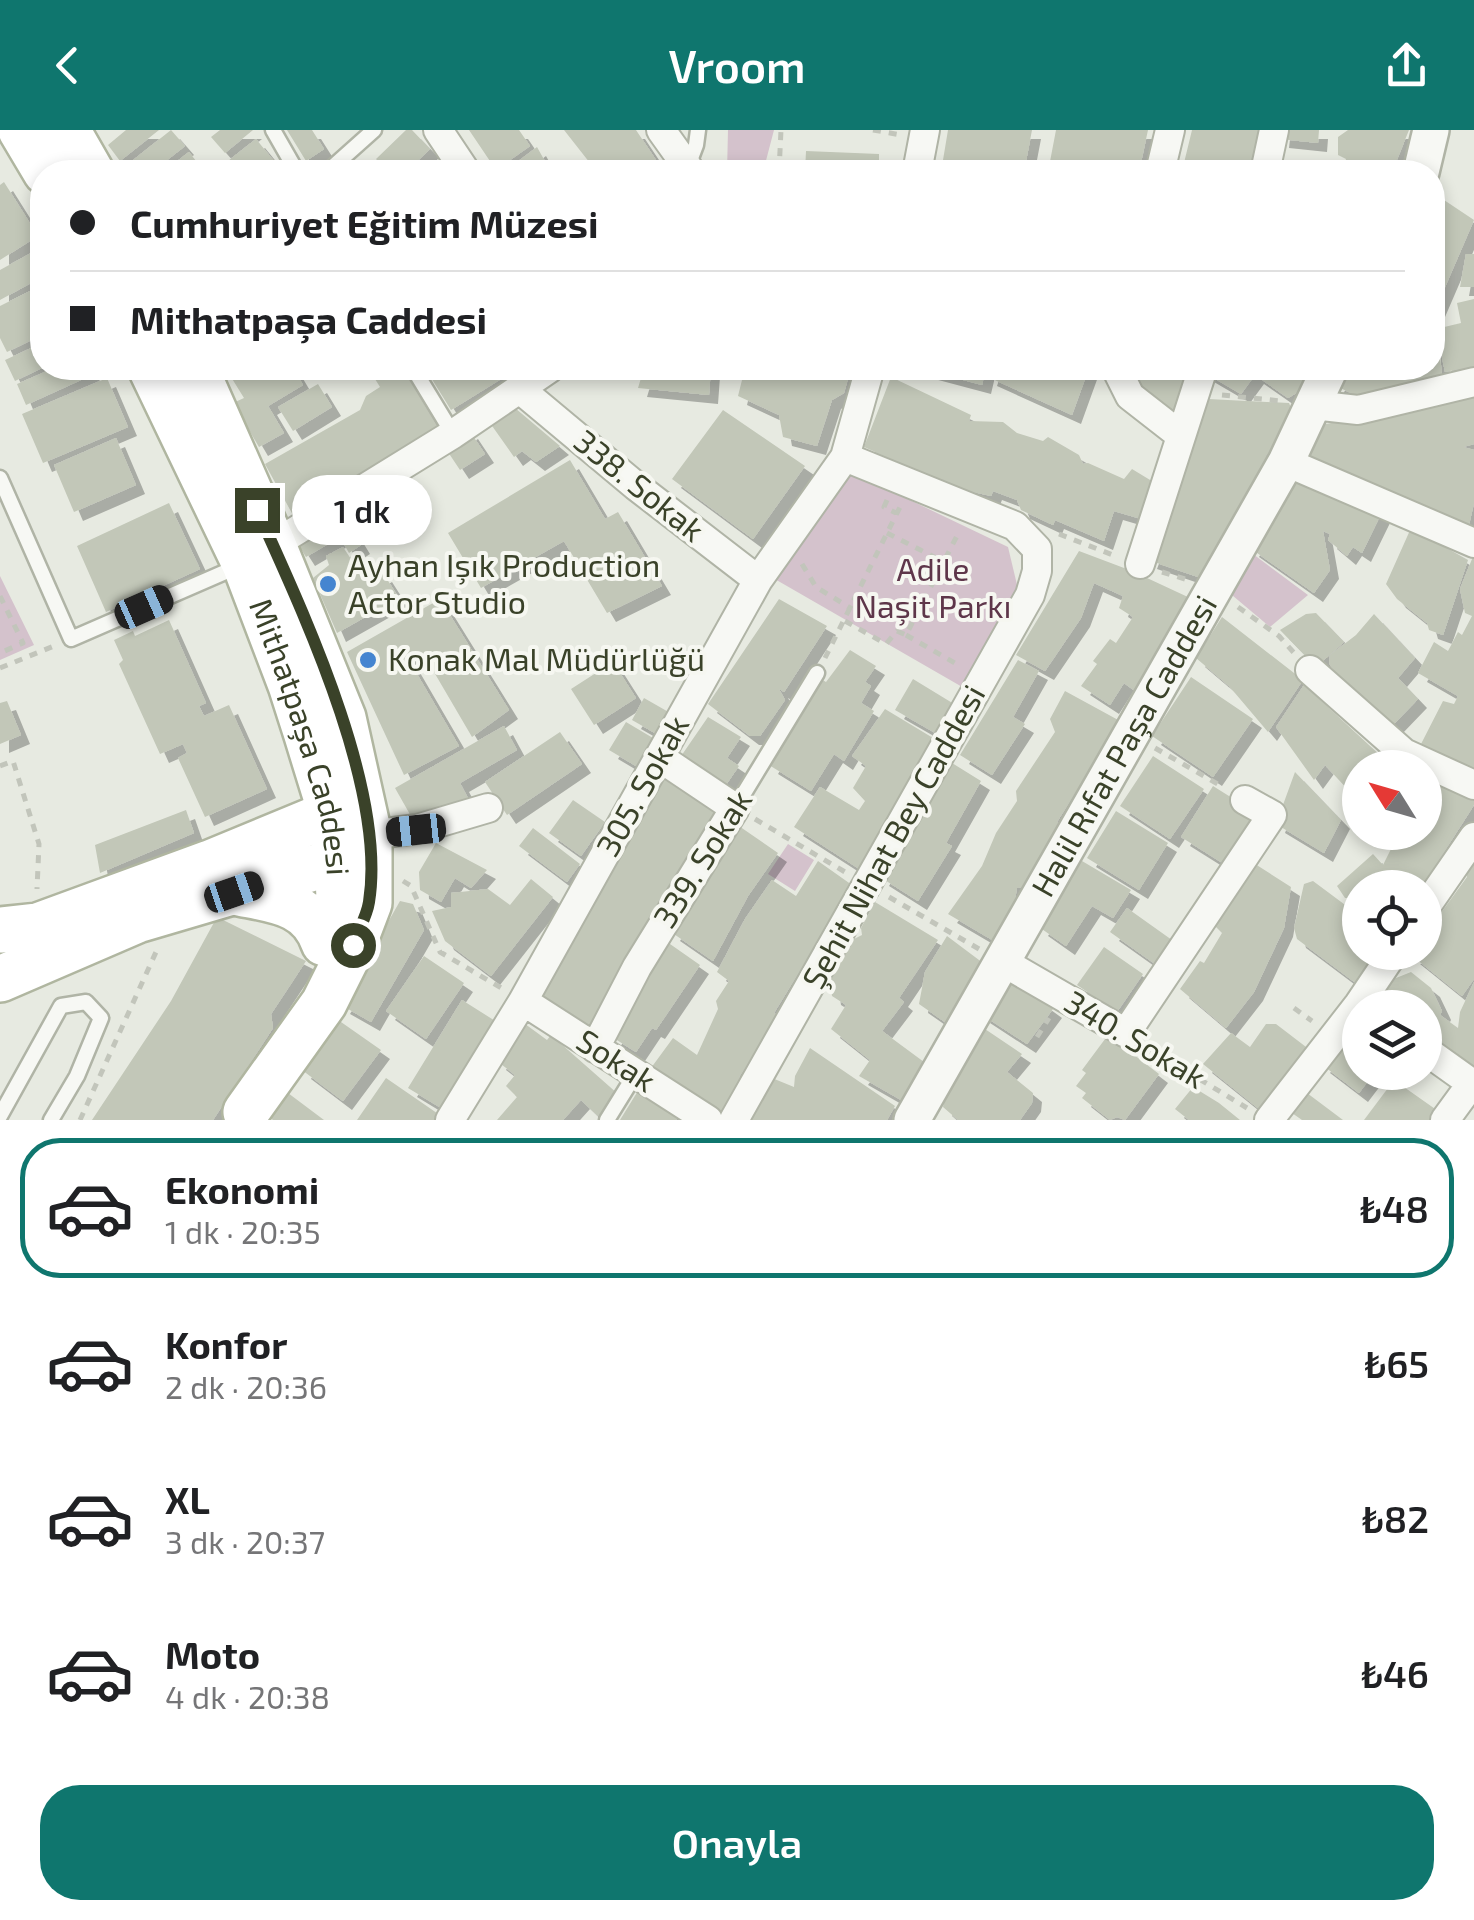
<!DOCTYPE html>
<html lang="tr">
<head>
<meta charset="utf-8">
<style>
  body { margin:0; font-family:"Exo 2",sans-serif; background:#f6f6f6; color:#202124; height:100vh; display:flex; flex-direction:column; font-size:38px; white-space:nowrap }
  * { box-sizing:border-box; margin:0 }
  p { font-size:32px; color:#757577 }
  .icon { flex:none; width:55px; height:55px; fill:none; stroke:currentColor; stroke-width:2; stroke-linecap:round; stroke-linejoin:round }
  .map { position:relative; height:990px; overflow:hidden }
  .panel { display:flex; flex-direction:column; background:#fff; flex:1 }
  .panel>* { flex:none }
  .guide { position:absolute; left:30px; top:30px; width:1415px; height:220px; border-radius:40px; box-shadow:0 5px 15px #0003; display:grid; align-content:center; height:220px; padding:0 40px; background:#fff }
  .needle { width:65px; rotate:307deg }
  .fabs { position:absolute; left:1342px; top:620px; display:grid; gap:20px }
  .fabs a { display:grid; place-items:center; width:100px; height:100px; border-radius:50%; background:#fff; box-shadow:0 5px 15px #0003; font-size:50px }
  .end { position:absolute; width:45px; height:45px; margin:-22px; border:12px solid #3a4229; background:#fff; box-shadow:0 0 0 5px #fff }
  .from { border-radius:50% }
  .bubble { position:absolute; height:70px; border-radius:35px; background:#fff; box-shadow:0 5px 15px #0003; font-size:32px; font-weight:600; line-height:70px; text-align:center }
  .car { position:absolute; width:30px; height:60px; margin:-30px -15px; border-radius:12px; box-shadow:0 0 8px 2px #0007; background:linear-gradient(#222 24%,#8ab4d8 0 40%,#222 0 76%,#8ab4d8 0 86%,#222 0) }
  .guide b { display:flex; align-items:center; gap:35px; height:95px; font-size:38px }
  .guide b+b { border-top:2px solid #e0e0e0 }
  .guide i { width:25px; height:25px; background:#202124 }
  ul { padding:18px 0 0; list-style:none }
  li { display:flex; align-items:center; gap:30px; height:140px; margin:0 20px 15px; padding:0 20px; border:5px solid transparent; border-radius:40px }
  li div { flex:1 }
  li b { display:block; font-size:38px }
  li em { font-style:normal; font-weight:600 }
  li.current { border-color:#0f766e }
  li>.icon { width:90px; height:90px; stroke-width:1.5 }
  .cta { display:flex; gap:20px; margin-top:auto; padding:20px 40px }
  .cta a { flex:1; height:115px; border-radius:40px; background:#0f766e; color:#fff; font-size:40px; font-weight:600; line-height:115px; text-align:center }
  header { display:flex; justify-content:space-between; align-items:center; height:130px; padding:0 40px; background:#0f766e; color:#fff; font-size:45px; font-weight:600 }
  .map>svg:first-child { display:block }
  .green { fill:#d4c2cc }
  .building { fill:#c2c7b8; filter:url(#shadow) }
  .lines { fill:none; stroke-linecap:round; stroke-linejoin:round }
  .service-casing { stroke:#b0b4a6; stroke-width:19 }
  .minor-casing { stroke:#b0b4a6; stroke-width:32 }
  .tertiary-casing { stroke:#b0b4a6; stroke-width:40 }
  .primary-casing { stroke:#b0b6a0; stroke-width:50 }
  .path { stroke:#c2c5bb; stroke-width:5; stroke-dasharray:8 8; stroke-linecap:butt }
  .service { stroke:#f7f8f4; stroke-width:14 }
  .minor { stroke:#f7f8f4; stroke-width:28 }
  .tertiary { stroke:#f7f8f4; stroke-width:35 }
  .primary { stroke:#fff; stroke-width:45 }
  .route { stroke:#3a4229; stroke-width:12 }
  .poi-dot { fill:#4585d0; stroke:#f6f7f1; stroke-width:4 }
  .labels { text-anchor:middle; stroke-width:8; stroke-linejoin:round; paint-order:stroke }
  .street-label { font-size:32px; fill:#3a4229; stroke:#f6f7f1 }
  .poi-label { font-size:32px; fill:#3a4229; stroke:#f6f7f1; text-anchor:start }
  .park-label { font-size:32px; fill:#5e364a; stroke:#f6f7f1 }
</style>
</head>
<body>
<header><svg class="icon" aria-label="back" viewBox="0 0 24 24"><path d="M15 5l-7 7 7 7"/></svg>Vroom<svg class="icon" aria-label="share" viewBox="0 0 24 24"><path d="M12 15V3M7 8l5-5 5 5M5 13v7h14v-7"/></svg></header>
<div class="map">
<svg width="1474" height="990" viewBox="0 0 1474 990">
  <defs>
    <filter id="shadow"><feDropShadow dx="9" dy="9" stdDeviation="0" flood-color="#0004"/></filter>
  </defs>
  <rect width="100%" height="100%" fill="#e7eae1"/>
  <path class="green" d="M728 0H774L763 42H727Z
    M845 339 1008 417 1018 459 964 558 773 448Z
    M1245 418 1308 465 1270 497 1220 455Z
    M0 446 34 515 0 530Z
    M788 714 814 730 795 761 768 744Z"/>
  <path class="building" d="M126 0H159L120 31 108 15Z
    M171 0 185 16 152 42H118Z
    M220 0H253L225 23 211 7Z
    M287 0H312L324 19 306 31Z
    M406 0H412L430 19 406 42H389L376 29Z
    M469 0H519L530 16 496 40Z
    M564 0H636L664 42H597Z
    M948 0H1032L1024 42H941Z
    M1056 0H1148L1139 42H1048Z
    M1192 0H1262L1259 19 1255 21 1250 42H1188L1184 33Z
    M1281 0H1319L1318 13 1280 9Z
    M1348 0H1409L1392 42H1342L1346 29 1338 25V7Z
    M256 9 283 42H214Z
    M537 17 551 42H504Z
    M806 21 879 24V42H805Z
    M189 22 204 41 202 42H163Z
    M4 52 38 106 0 130V55Z
    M1432 62 1474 90 1433 185 1432 184Z
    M42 117V147L0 170V140Z
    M1466 124H1474V157H1460Z
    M42 155V205L7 222 0 208V176Z
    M1474 169V236L1445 242 1436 199 1461 193 1457 173Z
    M42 213V238L15 251 5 230Z
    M1439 215 1442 245 1357 266 1334 255 1344 238H1432V216Z
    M54 238H89L92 245 26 275 17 254Z
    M247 238H293L303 255 268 276 284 303 259 317 233 273 244 268 231 247Z
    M394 238H402L438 298 294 387 265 334 360 280 366 266 380 257 375 249Z
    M425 238H519L451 280Z
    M644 238H711L709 265 638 258Z
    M745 238H851L844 263 832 270 817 316 783 307 779 285 738 266Z
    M918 238H986L982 255Z
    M991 238H1089L1072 285 988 247Z
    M1138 238H1193L1176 284 1141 270 1136 244Z
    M1208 238H1300L1305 258 1288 268 1255 245 1241 264 1205 243Z
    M891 247 971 285 969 291 1003 292 1017 303 1043 311 1048 307 1079 325 1083 334 1088 333 1124 349 1132 339 1160 356 1148 391 1114 381 1104 411 1055 390 1053 395 1021 380 1017 370 993 361 991 366 960 359 864 317Z
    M107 248 128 297 43 333 22 284Z
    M318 254 332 277 293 301 278 277Z
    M1474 268V314L1463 317 1474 320V373L1469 395 1348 343 1343 345 1301 324 1320 295Z
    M1208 269 1289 273 1292 280 1272 321 1266 325 1268 335 1198 447 1148 430Z
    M515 278 560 316 536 332 522 321 514 327 490 293Z
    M723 280 805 336 753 409 672 349Z
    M469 300 485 324 460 340 444 316Z
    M116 308 136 355 74 382 54 335Z
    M570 330 605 389 618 382 662 456 607 483 564 411 481 458 448 403Z
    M1293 346 1381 384 1362 423 1353 417 1347 426 1328 410 1330 404 1323 401 1330 440 1314 463 1250 418Z
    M169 373 200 439 106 482 77 416Z
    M345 389 361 415 349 423 340 407 306 427 299 416Z
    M1411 398 1468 430 1443 505 1429 500 1427 493 1397 469 1386 454Z
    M343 417 367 453 383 443 399 468 337 503 313 448 329 435 326 426Z
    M1079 421 1132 441 1190 468 1167 505 1172 507 1135 561 1124 553 1110 575 1081 556 1097 534 1093 531 1110 509 1116 513 1133 487 1119 478 1123 466 1094 453 1081 488 1045 541 1016 525Z
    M1474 424V640L1421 614 1443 571 1454 574 1458 566 1418 543 1434 512 1448 521 1458 502 1462 505 1472 486 1465 483 1460 459Z
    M440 469 509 580 472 607 424 525 410 532 459 616 404 645 347 522Z
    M779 469 827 496 784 562 779 559 785 570 760 606H750L708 574Z
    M1316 483 1344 512 1316 537 1280 500 1306 484Z
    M1374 484 1415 528 1398 548 1418 569 1392 596 1339 550 1329 533 1330 525 1356 505Z
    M1222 487 1303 550 1268 602 1229 556 1196 528Z
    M169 490 206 573 199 576 204 586 229 575 267 659 205 687 178 628 187 623 183 614 160 624 119 534 123 530 114 510 133 501 135 506Z
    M850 520 876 536 865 552 871 556 861 573 874 581 844 631 834 624 811 661 769 635 821 549 826 552Z
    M1018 530 1039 541 1013 587 1025 594 992 645 960 625Z
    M613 532 636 568 594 595 571 559Z
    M1191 547 1253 589 1213 647 1152 606Z
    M913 549 954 574 937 604 895 580Z
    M1304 555 1382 627 1399 638H1360V684L1345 670 1351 663 1325 635 1314 650 1276 597Z
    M1065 561 1120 591 1057 692 1061 694 1026 756 1017 758 1012 786 994 811 948 784 982 736 996 703 1017 671 1016 661 1055 602 1050 589Z
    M644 568 672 584 660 606 632 590Z
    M7 571 21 605 0 614V573Z
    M885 579 938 611 898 686H888L891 699 864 742 794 697 820 657 859 680 865 671 853 658 866 636 852 626Z
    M708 587 741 607 727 628 739 636 721 662 677 632Z
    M626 592 658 611 641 639 609 620Z
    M504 596 517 620 460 653 470 672 435 693 427 680 412 688 395 658Z
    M560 602 582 634 507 685 485 652Z
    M1153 626 1204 659 1170 709 1120 676Z
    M952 633 981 651 946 713 952 716 918 771 880 747Z
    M667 640 726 680 591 906 533 867Z
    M1295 642 1341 690 1324 723 1276 694Z
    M1425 648 1474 671V675L1421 758H1403L1396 750 1390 758H1360V768H1345L1337 756 1373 724 1383 735 1398 705 1396 702H1425Z
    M1213 656 1264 688 1232 739 1181 707Z
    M573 670 605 692 581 726 549 703Z
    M186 680 194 703 100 743 95 715Z
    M1116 681 1168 713 1139 760 1087 728Z
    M736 694 778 723 748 766 713 831 671 802Z
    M533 698 580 734 567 752 519 716Z
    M436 713 487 740 471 758 455 748 441 772 420 760 419 742Z
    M818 731 852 755 774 883 783 889 771 905 764 909 739 947 743 950 719 984 651 938 673 908 697 925 718 879 716 871 729 851 717 842 745 789 772 750 796 766Z
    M1082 731 1131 760 1113 788 1092 776 1066 816 1039 797Z
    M1474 731V849L1462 866 1411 825 1425 822V805L1467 747 1466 742Z
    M1252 732 1291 757 1284 798 1254 862 1226 898 1180 859 1200 831 1204 833 1222 803 1214 795Z
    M531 749 553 767 491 846 445 811 432 781 451 777V763L488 759 510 775Z
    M1313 751 1360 786V822H1380L1357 854 1297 809 1294 798 1304 754Z
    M400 771 413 774 424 800 371 892 341 875Z
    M875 772 938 810 899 868 904 872 882 901 924 932 901 970 859 946 870 930 831 899 846 875 832 866 830 852 854 809 862 805 861 798Z
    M1127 778 1179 815 1162 839 1110 802Z
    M217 787 306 831 271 884 273 898 213 990H92L171 871Z
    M947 806 983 833 952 897 919 874 925 842Z
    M660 807 700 835 656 900 652 898 636 922 612 907Z
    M1104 817 1143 844 1117 882 1077 855Z
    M424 826 464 853 426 909 386 881Z
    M1411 842 1431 858 1442 881 1440 885 1458 898 1460 882 1474 852V937L1427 902 1425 904V878H1389L1376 868 1386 852Z
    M1005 844 1053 879 1027 914 981 884Z
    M462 870 500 894 446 981 408 958Z
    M331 885 381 920 343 971 302 940Z
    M521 891 547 910 551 905 618 964 598 986 581 970 563 990H497L517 967 506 956 515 945 497 931Z
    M1360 892V942H1375L1359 963 1321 934Z
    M1266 894H1276L1310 920 1264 983 1203 934 1231 903 1250 917Z
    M982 897 1022 924 1007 942 1033 963 1032 973 1020 990H958L943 977 945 965Z
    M1108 905 1159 944 1125 990 1117 987 1110 990 1082 968 1086 963 1076 956 1086 943 1082 940Z
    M810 918 895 976 887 990H745L772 948 794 957 795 946Z
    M386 948 447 990H357Z
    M1394 950 1438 981 1431 990H1364Z
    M641 956 680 984 676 990H620Z
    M1193 957 1219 973 1240 990H1189L1175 979Z
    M288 963 324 990H273L269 987Z
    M1307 963 1343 990H1302L1292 983Z"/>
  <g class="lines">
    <defs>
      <path id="service" d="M273 0 297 42
        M688 36 696 15 698 0
        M327 42 374 0
        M413 238 453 304
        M0 348 71 509 239 436
        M735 678 817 543
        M0 986 61 876 86 872 101 888 77 946 51 990
        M607 990 636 943"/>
      <path id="minor" d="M438 0 466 42
        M661 0 691 42
        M917 42 925 0
        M1160 42 1170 0
        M1265 42 1274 0
        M1116 238 1130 266 1180 305
        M521 260 636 356 758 450
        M1313 275 1358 280 1474 252
        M1286 332 1474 413
        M273 415 453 304 550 238
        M1140 434 1203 238
        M1310 540 1404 623 1474 655
        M369 705 417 699 488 678
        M1425 778 1474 707
        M1003 832 1126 903 1272 685 1245 670
        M523 871 708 990
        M595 918 637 837 735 678 659 627
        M1425 920 1474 955
        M450 990 523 871 758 450 845 327 870 238
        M734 990 1030 465 1037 441V419L1015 396 845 327
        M1269 990 1359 874 1394 822
        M1445 990 1472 953"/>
      <g id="tertiary">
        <path d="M1421 42 1431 0"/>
        <path id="s1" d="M912 990 1286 332 1330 238"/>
      </g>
      <g id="primary">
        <path d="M21 0 46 42"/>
        <path d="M67 0 91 42"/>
        <path id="s2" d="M151 238 245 434 291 555 307 605 331 683 337 731 339 767 326 807"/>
        <path d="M195 238 273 415 343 588 369 705V773L353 815 324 873 246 982"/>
        <path d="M234 762C272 770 310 771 324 813"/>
        <path d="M0 800 38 796 210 733 331 683"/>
        <path d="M0 849 137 790 337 731 361 714"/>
      </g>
    </defs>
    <use href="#service" class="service-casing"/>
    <use href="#minor" class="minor-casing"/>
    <use href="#tertiary" class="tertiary-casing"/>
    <use href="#primary" class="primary-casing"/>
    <path class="path" d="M873 0 901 5
      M779 42 781 0
      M736 239V238
      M1222 265 1281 271
      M887 370 884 377 896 383
      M887 403 944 432
      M1059 404 1118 427
      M802 434 816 457 852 479
      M1162 442 1185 449
      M0 466 23 513 0 523
      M1238 477 1279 506 1295 524
      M845 491 886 514 897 501 906 505 960 400
      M906 505 960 536
      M825 528 900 377
      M0 538 54 516
      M1155 618 1223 657
      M0 636 13 631 39 714 37 759
      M755 689 845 742
      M403 751 411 756 440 822 503 859
      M889 767 979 819
      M1294 878 1312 891
      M1037 907 1049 888
      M1145 916 1247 978
      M80 990 156 822"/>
    <use href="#service" class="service"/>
    <use href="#minor" class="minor"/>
    <use href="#tertiary" class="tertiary"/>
    <use href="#primary" class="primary"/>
  </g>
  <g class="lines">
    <path class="route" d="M257 380C303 482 387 660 369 772 367 786 358 801 353 815"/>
  </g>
  <g class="poi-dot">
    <circle cx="328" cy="454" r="10"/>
    <circle cx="368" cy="530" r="10"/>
  </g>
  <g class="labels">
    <g class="street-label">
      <text transform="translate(639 356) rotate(39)" y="11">338. Sokak</text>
      <text dy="11" stroke="none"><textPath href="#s2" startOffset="400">Mithatpaşa Caddesi</textPath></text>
      <text dy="11" stroke="none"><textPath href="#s1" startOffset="430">Halil Rıfat Paşa Caddesi</textPath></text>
      <text transform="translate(643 656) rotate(-61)" y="11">305. Sokak</text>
      <text transform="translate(894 707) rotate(-61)" y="11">Şehit Nihat Bey Caddesi</text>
      <text transform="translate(703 729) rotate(-58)" y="11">339. Sokak</text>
      <text transform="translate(1135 910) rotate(31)" y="11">340. Sokak</text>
      <text transform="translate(616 931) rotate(33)" y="11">Sokak</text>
    </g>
    <g class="poi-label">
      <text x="348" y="447">Ayhan Işık Production<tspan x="348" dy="37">Actor Studio</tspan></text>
      <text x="388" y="541">Konak Mal Müdürlüğü</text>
    </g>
    <g class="park-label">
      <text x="933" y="451">Adile<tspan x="933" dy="37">Naşit Parkı</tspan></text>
    </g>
  </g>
</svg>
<div class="fabs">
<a><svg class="needle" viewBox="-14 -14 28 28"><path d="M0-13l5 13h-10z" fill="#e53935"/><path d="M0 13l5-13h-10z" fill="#757577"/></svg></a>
<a><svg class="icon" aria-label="locate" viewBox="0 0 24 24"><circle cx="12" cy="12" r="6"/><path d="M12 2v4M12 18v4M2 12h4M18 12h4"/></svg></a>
<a><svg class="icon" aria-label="layers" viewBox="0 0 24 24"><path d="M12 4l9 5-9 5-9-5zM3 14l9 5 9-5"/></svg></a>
</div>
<i class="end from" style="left:353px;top:815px"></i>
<i class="end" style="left:257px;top:380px"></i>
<div class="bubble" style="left:292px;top:345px;width:140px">1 dk</div>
<i class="car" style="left:144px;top:477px;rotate:66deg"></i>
<i class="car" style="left:416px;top:700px;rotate:264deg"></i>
<i class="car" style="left:234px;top:762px;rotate:71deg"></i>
<div class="guide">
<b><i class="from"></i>Cumhuriyet Eğitim Müzesi</b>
<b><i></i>Mithatpaşa Caddesi</b>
</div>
</div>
<section class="panel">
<ul>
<li class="current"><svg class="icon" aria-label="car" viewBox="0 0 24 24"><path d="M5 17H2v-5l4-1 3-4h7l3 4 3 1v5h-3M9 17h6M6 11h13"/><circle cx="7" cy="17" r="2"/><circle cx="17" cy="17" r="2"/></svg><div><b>Ekonomi</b><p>1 dk · 20:35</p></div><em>₺48</em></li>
<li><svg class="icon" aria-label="car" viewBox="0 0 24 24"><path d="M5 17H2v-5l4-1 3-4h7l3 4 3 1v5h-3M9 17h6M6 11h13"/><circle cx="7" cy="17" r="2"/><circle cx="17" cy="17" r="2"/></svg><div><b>Konfor</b><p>2 dk · 20:36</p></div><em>₺65</em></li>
<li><svg class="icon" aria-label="car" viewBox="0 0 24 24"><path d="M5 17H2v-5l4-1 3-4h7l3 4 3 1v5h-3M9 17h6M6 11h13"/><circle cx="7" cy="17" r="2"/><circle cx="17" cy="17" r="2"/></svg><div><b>XL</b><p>3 dk · 20:37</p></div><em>₺82</em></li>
<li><svg class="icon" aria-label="car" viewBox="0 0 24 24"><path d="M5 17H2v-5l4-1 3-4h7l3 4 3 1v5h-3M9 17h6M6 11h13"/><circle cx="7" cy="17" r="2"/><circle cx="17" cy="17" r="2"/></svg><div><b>Moto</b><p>4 dk · 20:38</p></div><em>₺46</em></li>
</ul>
<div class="cta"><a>Onayla</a></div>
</section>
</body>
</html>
